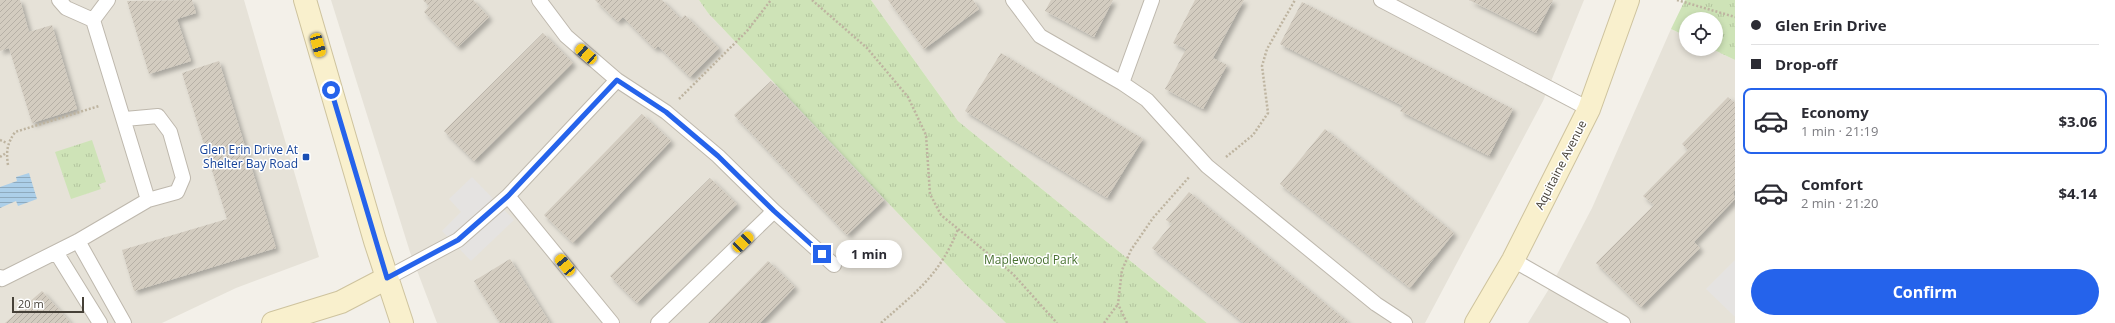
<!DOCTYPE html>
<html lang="en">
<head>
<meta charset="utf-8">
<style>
  body { margin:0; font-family:"Open Sans",sans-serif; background:#f2f2f3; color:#2b2b33; height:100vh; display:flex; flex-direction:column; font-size:15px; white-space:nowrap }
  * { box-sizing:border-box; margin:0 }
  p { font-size:13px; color:#7c7c81 }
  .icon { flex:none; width:22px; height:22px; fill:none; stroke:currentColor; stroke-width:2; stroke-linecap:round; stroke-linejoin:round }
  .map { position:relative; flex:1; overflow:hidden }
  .side { display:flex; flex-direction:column; background:#fff; width:380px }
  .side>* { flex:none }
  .top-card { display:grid; align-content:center; height:88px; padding:0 16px; background:#fff }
  .buttons { position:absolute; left:1679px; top:12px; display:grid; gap:8px }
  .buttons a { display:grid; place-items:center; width:44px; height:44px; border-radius:50%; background:#fff; box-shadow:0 2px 6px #0003; font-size:20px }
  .scale { position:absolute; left:12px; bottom:10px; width:72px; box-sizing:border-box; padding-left:4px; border:2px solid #464138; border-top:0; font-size:11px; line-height:14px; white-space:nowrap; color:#464138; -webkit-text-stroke:3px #fff; paint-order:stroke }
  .end { position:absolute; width:18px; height:18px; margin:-9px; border:5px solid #2563eb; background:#fff; box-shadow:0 0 0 2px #fff }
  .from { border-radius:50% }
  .bubble { position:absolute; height:28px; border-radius:14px; background:#fff; box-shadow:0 2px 6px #0003; font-size:13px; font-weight:700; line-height:28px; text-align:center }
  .car { position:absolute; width:12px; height:24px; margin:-12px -6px; border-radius:5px; box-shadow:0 0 3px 1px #0007; background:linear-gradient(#f5c518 24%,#345 0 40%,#f5c518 0 76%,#345 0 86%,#f5c518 0) }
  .top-card b { display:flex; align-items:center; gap:14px; height:38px; font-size:15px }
  .top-card b+b { border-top:1px solid #e1e1e2 }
  .top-card i { width:10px; height:10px; background:#2b2b33 }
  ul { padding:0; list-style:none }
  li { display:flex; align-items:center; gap:12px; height:66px; margin:0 8px 6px; padding:0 8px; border:2px solid transparent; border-radius:8px }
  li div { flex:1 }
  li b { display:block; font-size:15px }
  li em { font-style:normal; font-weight:700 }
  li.active { border-color:#2563eb }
  li>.icon { width:36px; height:36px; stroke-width:1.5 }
  .button { display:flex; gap:8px; margin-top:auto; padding:8px 16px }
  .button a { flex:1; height:46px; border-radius:24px; background:#2563eb; color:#fff; font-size:16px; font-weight:700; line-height:46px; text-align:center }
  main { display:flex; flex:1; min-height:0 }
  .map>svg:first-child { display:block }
  .residential { fill:#e6e2d8 }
  .park { fill:url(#park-tufts) }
  .parking { fill:#e5e3e1 }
  .water { fill:url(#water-rules) }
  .building { fill:url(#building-hatch); filter:url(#shadow) }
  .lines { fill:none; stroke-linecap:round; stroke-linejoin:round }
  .lane-casing { stroke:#beb8ad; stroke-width:16 }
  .secondary-casing { stroke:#cec39e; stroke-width:24 }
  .path { stroke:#beb4a0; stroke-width:2.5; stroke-dasharray:2 2; stroke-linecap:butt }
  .lane { stroke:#fff; stroke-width:14 }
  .secondary { stroke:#f9f0cd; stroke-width:22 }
  .route { stroke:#2563eb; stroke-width:5 }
  .transit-dot { fill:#1a4fb4; stroke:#fff; stroke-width:1.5 }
  .labels { text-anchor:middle; stroke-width:3; stroke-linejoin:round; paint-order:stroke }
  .transit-label { font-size:12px; fill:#164399; stroke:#fff; text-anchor:end }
  .street-label { font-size:12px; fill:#464138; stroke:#fff }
  .park-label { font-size:12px; fill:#487231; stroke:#fff }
</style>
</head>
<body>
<main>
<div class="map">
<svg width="1735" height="323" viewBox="0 0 1735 323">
  <defs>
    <pattern id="park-tufts" width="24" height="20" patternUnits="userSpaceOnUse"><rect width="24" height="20" fill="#cee3b7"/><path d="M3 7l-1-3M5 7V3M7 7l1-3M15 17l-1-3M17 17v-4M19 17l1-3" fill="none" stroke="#b2c49e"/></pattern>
    <pattern id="water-rules" width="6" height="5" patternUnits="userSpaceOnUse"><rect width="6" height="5" fill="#accfe9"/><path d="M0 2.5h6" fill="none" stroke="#8eaabe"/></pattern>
    <pattern id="building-hatch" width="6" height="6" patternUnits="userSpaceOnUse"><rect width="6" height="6" fill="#d3ccc0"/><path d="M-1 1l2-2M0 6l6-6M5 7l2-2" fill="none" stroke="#b6b0a6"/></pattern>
    <filter id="shadow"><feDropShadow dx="3.5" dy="3.5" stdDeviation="2" flood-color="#0004"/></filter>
  </defs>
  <rect width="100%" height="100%" fill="#f3f0e9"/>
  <path class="residential" d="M0 0H244L319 257 236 288 162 323H0Z
    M331 0H699L708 13 965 284 1006 323H437L410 252Z
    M871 0H1584L1543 101 1425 323H1207L958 121Z
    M1671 29 1686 36V49H1712L1735 60V323H1528L1552 284 1592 208Z"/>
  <path class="park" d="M699 0H871L958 121 1207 323H1006L965 284 708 13Z
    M1685 0H1735V60L1712 49H1716V19H1686V36L1671 29Z
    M92 140 106 182 99 184 101 189 71 199 55 152Z"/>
  <path class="parking" d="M472 177 514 220 471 261 442 231 461 212 449 199Z
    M1735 260V316H1734L1706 289Z"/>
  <path class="water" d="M29 173 37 199 18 206 16 201 0 208V187L17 181 16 177Z"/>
  <path class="building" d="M0 0H20L29 32 52 25 77 109 32 123 9 48 0 51Z
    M192 0 196 13 177 19 191 61 149 74 127 1Z
    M423 0H473L489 17 458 47 424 12 429 6Z
    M595 0H662L681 19 685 15 719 48 690 77 658 46 655 49 623 17 618 22Z
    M888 0H973L979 9 924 49Z
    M1051 0H1113L1094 37 1045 11Z
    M1195 0H1244L1213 58 1227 65 1203 109 1165 89 1186 49 1173 43Z
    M1469 0H1553L1536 33Z
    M1302 2 1513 109 1489 156 1400 111 1403 106 1280 44Z
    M543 33 573 63 474 161 444 131Z
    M1001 53 1143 139 1107 198 965 111Z
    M219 61 276 248 134 291 122 250 227 219 182 73Z
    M771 81 884 200 847 235 734 115Z
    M1728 97 1735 103V190L1733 192 1735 199 1694 242 1700 248 1641 307 1596 263 1654 205 1643 196 1688 150 1682 144Z
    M642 114 671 141 573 243 544 215Z
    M1325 129 1454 233 1410 288 1280 184Z
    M710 178 737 204 637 303 610 276Z
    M1189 192 1349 323H1244L1152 248 1172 224 1166 220Z
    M510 259 550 323H500L474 281Z
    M768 261 795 287 760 323H708Z
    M42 291 71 323H5Z"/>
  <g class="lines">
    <defs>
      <path id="lane" d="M539 0 566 36 617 80 666 112 718 156 774 211 658 323
        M1013 0 1040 36 1122 83 1147 100 1207 166 1376 304 1405 323
        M1381 0 1589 109
        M93 20 108 0
        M1122 83 1152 0
        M125 119 158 116 170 132 183 178 177 192 148 200
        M508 196 617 80
        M774 211 834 265
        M78 241 124 323
        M56 252 100 323
        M1513 260 1623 323
        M0 277 2 279 78 241 148 200 93 20 66 8 59 0
        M387 278 458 240 508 196 612 323"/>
      <path id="secondary" d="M305 0 375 241 402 323
        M273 323 341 302 387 278
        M1476 323 1513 260 1589 109 1628 0"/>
    </defs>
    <use href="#lane" class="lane-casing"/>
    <use href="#secondary" class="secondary-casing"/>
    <path class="path" d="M812 0 867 48 908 97 926 135 930 194 941 215 1013 274 1057 323
      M1677 0 1735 17
      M679 99 747 31 771 0
      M0 140 7 143
      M0 157 6 153
      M1226 157 1253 135 1268 113 1262 66 1267 49 1295 0
      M8 165C6 151 7 144 15 132L99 106
      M881 323C916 292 940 275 958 229
      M1104 323 1118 304
      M1127 323 1118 304 1122 270 1131 250 1153 218 1190 176"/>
    <use href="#lane" class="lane"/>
    <use href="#secondary" class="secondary"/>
  </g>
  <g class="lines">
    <path class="route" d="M331 90 387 278 458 240 508 196 617 80 666 112 718 156 774 211 822 254"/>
  </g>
  <rect class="transit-dot" x="302" y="153" width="8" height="8" rx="2"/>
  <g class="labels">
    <g class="transit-label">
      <text x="298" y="154">Glen Erin Drive At<tspan x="298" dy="14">Shelter Bay Road</tspan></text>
    </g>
    <g class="street-label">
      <text transform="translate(1561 165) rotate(-63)" y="4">Aquitaine Avenue</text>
    </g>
    <g class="park-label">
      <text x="1031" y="264">Maplewood Park</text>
    </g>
  </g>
</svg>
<div class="buttons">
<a><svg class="icon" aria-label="locate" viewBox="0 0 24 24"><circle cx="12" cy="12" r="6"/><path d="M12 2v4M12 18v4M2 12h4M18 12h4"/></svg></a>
</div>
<div class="scale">20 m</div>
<i class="end from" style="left:331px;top:90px"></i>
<i class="end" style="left:822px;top:254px"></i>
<div class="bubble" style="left:836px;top:240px;width:66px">1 min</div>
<i class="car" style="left:318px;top:45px;rotate:164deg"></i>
<i class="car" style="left:586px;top:54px;rotate:311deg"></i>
<i class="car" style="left:743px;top:242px;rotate:46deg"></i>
<i class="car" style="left:565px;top:265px;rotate:321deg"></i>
</div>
<section class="side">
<div class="top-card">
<b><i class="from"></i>Glen Erin Drive</b>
<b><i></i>Drop-off</b>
</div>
<ul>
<li class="active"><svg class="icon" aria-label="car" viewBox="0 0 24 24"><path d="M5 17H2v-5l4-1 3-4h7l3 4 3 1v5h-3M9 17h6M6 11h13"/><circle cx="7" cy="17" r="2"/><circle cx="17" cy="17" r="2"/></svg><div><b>Economy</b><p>1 min · 21:19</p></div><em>$3.06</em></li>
<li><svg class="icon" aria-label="car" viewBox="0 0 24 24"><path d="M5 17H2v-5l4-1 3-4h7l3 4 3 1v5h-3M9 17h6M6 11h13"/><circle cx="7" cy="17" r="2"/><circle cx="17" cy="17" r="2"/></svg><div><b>Comfort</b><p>2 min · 21:20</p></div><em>$4.14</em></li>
</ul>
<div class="button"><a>Confirm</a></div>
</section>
</main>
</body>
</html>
